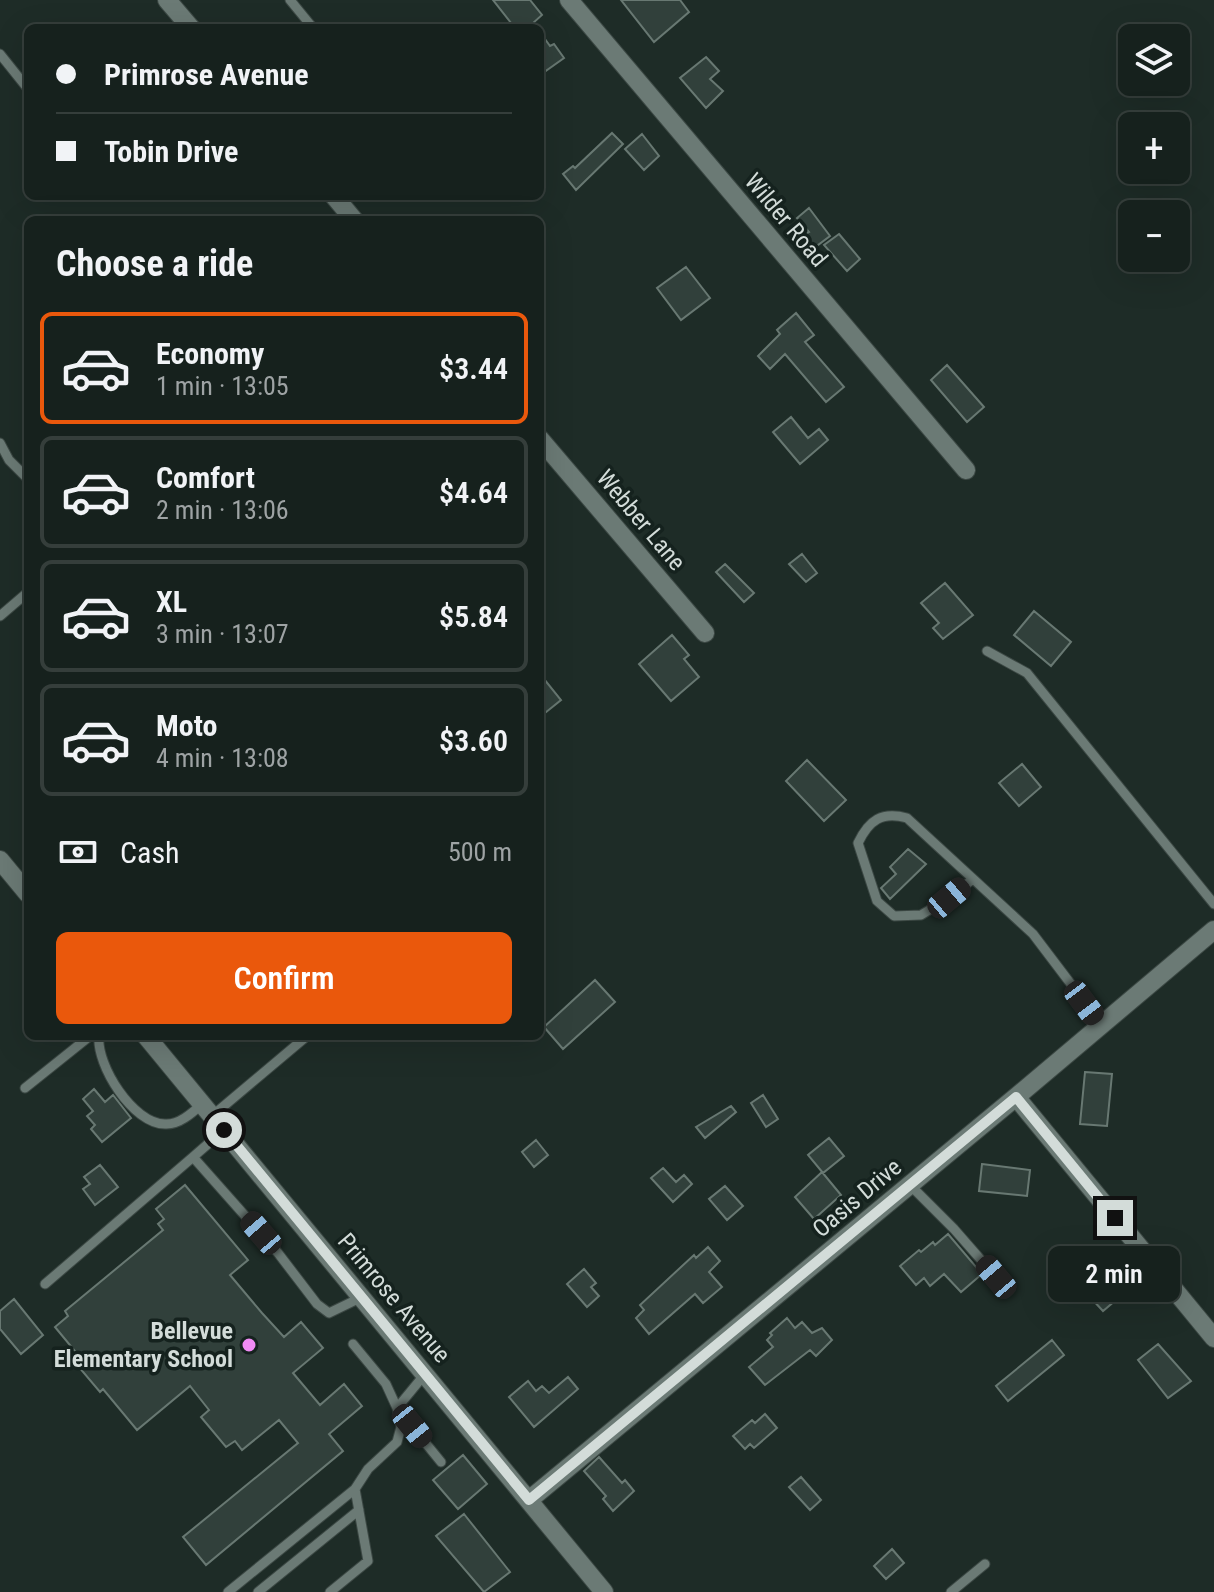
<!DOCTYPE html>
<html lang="en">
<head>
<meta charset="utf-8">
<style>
  body { margin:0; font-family:"Roboto Condensed",sans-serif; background:#1f2926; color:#f1f3f6; height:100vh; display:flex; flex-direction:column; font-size:30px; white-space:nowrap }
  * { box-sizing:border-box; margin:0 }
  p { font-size:26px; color:#9ea3a4 }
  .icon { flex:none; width:44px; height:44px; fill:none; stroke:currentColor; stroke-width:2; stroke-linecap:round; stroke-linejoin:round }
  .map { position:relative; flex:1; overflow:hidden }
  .panel { position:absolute; left:24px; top:216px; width:520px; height:824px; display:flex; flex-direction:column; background:#16211d; border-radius:12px; box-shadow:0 8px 32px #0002,0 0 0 2px #353e3b }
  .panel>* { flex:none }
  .hud { position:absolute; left:24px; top:24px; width:520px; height:176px; border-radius:12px; box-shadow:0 8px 32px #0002,0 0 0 2px #353e3b; display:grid; align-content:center; height:176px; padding:0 32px; background:#16211d }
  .fabs { position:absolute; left:1118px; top:24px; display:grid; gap:16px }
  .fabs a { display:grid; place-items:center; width:72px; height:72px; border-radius:12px; background:#16211d; box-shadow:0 8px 32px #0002,0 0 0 2px #353e3b; font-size:40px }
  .end { position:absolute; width:36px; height:36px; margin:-18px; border:10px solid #d3dcd9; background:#111; box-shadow:0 0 0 4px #111 }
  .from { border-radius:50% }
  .bubble { position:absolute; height:56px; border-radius:12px; background:#16211d; box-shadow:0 8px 32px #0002,0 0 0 2px #353e3b; font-size:26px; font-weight:600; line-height:56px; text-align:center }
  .car { position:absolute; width:24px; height:48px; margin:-24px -12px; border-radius:10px; box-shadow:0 0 6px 2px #0007; background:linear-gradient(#222 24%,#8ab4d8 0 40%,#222 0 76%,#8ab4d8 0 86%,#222 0) }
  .hud b { display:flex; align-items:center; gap:28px; height:76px; font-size:30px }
  .hud b+b { border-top:2px solid #353e3b }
  .hud i { width:20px; height:20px; background:#f1f3f6 }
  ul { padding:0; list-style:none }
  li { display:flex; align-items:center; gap:24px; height:112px; margin:0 16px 12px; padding:0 16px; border:4px solid #353e3b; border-radius:12px }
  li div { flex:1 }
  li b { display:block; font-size:30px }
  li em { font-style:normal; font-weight:600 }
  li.current { border-color:#ea580c }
  li>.icon { width:72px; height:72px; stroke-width:1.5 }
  h2 { padding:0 32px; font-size:36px; line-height:96px }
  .pay { display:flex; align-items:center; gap:20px; height:88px; padding:0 32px; font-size:30px }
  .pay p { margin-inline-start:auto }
  .primary-button { display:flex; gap:16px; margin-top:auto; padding:16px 32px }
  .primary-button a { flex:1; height:92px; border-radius:12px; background:#ea580c; color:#fff; font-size:32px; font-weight:600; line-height:92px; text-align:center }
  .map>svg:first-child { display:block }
  .building { fill:#31403b; stroke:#687872; stroke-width:2 }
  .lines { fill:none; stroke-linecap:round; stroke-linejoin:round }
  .service-casing { stroke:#3c4844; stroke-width:11 }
  .minor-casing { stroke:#3c4844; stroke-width:20 }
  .service { stroke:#6b7a75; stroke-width:9 }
  .minor { stroke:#6b7a75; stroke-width:18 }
  .route { stroke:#d3dcd9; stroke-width:10 }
  .poi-dot { fill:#f18bf5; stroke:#15221e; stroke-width:3 }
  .labels { text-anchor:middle; stroke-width:7; stroke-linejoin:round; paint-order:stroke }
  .street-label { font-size:24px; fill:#d3dcd9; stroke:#15221e }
  .poi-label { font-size:24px; font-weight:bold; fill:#d3dcd9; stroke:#15221e; text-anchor:end }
</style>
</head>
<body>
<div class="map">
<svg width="1214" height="1592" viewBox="0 0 1214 1592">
  <rect width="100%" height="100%" fill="#1e2c27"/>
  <path class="building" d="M493 0H530L542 15 533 23 537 28H515Z
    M621 0H680L689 12 654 42Z
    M540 32 550 46 554 44 564 58 540 75Z
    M706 57 719 71 710 79 723 91 706 108 680 78Z
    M612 133 623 144 576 190 563 174 573 166 575 168Z
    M642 134 659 156 644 170 625 149Z
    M809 208 830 236 814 248 804 235 809 232 797 218Z
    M839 234 860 259 847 271 824 245Z
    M686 267 710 298 681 320 657 288Z
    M796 313 814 335 805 342 844 387 826 402 785 354 770 369 758 356 780 334 777 330Z
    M947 365 984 407 967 422 931 380Z
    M791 417 808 438 819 429 828 440 800 464 773 432Z
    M802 554 817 573 806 582 789 564Z
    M725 564 754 593 744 602 716 572Z
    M945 583 973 615 943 639 933 628 939 623 921 603Z
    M1034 611 1071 642 1051 666 1014 635Z
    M672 635 689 655 684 659 699 677 671 701 639 664Z
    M540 674 561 700 540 717Z
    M807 760 846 800 824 821 786 781Z
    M1022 764 1041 787 1019 806 999 783Z
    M908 849 926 864 890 899 881 888 896 874 890 867Z
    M595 980 615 1002 563 1049 544 1027Z
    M1085 1072 1112 1074 1107 1126 1080 1124Z
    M94 1089 105 1102 113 1095 131 1118 102 1142 91 1129 95 1125 87 1116 93 1111 83 1099Z
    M763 1095 778 1119 766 1127 751 1103Z
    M731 1106 736 1112 705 1138 696 1127Z
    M829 1138 844 1156 823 1173 808 1155Z
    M536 1140 548 1155 534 1167 522 1152Z
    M982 1164 1030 1170 1027 1196 979 1191Z
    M100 1165 118 1187 95 1205 83 1189 90 1184 84 1177Z
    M663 1168 676 1182 684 1175 692 1184 673 1202 651 1178Z
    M822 1172 841 1195 814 1219 795 1197Z
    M185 1185 248 1260 230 1275 262 1313 284 1337 301 1322 323 1348 293 1373 320 1405 344 1384 362 1406 329 1434 343 1451 206 1565 183 1537 298 1443 279 1420 242 1450 235 1441 226 1447 201 1417 209 1410 190 1386 137 1430 103 1389 100 1392 78 1366 84 1362 55 1327 68 1316 65 1311 163 1230 158 1224 164 1219 156 1209Z
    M725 1186 743 1206 727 1220 709 1199Z
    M948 1234 982 1274 961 1292 944 1274 930 1286 924 1278 916 1285 900 1266 919 1250 921 1252 933 1242 935 1245Z
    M708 1247 720 1261 709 1272 722 1287 703 1303 695 1294 649 1334 636 1318 644 1310 640 1305 694 1255 696 1258Z
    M1089 1256 1122 1295 1103 1311 1068 1273Z
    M584 1269 596 1283 591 1287 599 1296 587 1307 567 1284Z
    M14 1299 43 1335 21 1354 0 1329V1311Z
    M787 1318 795 1328 802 1322 812 1333 822 1328 832 1340 816 1356 810 1350 765 1385 749 1367 773 1347 767 1340 772 1335 770 1333Z
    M1052 1340 1064 1355 1008 1401 996 1386Z
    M1158 1344 1191 1381 1168 1398 1138 1360Z
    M568 1377 578 1389 534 1427 509 1397 528 1381 536 1391 542 1386 549 1393Z
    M765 1414 777 1428 754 1448 750 1444 745 1449 733 1436 752 1420 755 1423Z
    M463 1455 487 1484 458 1509 433 1480Z
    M599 1457 622 1483 625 1480 634 1491 613 1511 603 1499 606 1496 584 1471Z
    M801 1477 821 1500 810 1510 789 1487Z
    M464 1514 510 1572 484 1592 436 1536Z
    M892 1549 904 1563 886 1579 874 1566Z"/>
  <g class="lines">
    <defs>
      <path id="service" d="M290 0 313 28
        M0 54 28 89
        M0 443 9 460 28 479
        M0 616 28 592
        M987 651 1027 673 1214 904
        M973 879 949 898 921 915 894 916 877 901 858 843C869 820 882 811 907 818L1033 934 1102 1025
        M99 1036C96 1065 133 1124 165 1124 179 1125 192 1113 202 1104
        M25 1088 90 1036
        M212 1116 307 1036
        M224 1130 193 1157 278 1253 317 1304 329 1313 362 1297
        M910 1185 954 1229 996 1277
        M45 1284 193 1157
        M353 1344 386 1384 397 1408 441 1462
        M228 1592 355 1489 368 1469 397 1442 401 1427 397 1408 425 1374
        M258 1592 359 1510
        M330 1592 368 1561 355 1489
        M951 1592 985 1564"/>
      <path id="minor" d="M167 0 191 28
        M569 0 966 470
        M334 196 354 220
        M540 439 705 633
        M0 860 28 894
        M146 1036 604 1592
        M1016 1097 1214 1338
        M529 1500 1016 1097 1214 930"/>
    </defs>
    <use href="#service" class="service-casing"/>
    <use href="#minor" class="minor-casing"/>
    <use href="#service" class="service"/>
    <use href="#minor" class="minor"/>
  </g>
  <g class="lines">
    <path class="route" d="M224 1130 529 1500 1016 1097 1115 1218"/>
  </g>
  <circle class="poi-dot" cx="249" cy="1345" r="8"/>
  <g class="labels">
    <g class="street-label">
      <text transform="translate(786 220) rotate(50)" y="8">Wilder Road</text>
      <text transform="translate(641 520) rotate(50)" y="8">Webber Lane</text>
      <text transform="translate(857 1198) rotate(-40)" y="8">Oasis Drive</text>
      <text transform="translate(394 1298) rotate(50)" y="8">Primrose Avenue</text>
    </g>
    <g class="poi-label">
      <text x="233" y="1339">Bellevue<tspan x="233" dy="28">Elementary School</tspan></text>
    </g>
  </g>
</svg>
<div class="fabs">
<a><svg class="icon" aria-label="layers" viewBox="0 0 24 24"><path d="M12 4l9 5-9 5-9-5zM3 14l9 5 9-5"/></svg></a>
<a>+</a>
<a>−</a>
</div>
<i class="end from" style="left:224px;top:1130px"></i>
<i class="end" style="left:1115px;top:1218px"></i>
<div class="bubble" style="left:1048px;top:1246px;width:132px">2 min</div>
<i class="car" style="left:949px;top:898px;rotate:50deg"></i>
<i class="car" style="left:1084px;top:1003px;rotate:143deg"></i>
<i class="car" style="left:261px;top:1233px;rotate:319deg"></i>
<i class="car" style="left:996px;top:1277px;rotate:320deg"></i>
<i class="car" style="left:412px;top:1426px;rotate:141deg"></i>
<div class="hud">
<b><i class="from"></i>Primrose Avenue</b>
<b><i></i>Tobin Drive</b>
</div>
<section class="panel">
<h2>Choose a ride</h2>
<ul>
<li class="current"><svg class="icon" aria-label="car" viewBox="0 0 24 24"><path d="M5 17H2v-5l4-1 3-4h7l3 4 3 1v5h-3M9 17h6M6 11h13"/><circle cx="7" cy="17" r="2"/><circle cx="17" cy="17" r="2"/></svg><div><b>Economy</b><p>1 min · 13:05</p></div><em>$3.44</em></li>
<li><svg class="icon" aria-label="car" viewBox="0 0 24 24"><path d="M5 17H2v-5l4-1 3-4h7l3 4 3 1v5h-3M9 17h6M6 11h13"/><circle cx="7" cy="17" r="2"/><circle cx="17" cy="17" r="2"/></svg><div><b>Comfort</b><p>2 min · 13:06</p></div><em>$4.64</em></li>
<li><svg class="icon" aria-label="car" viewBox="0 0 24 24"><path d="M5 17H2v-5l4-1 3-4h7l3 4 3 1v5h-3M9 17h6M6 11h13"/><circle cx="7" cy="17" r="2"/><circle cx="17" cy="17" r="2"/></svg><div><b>XL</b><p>3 min · 13:07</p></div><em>$5.84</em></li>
<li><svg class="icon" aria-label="car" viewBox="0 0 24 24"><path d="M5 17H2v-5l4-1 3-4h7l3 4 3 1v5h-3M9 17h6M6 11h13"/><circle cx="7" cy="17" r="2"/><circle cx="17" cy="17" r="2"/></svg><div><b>Moto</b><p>4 min · 13:08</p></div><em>$3.60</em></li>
</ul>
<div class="pay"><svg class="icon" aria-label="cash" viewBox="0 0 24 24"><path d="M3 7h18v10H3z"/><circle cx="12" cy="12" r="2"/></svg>Cash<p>500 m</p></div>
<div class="primary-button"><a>Confirm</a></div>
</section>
</div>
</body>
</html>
